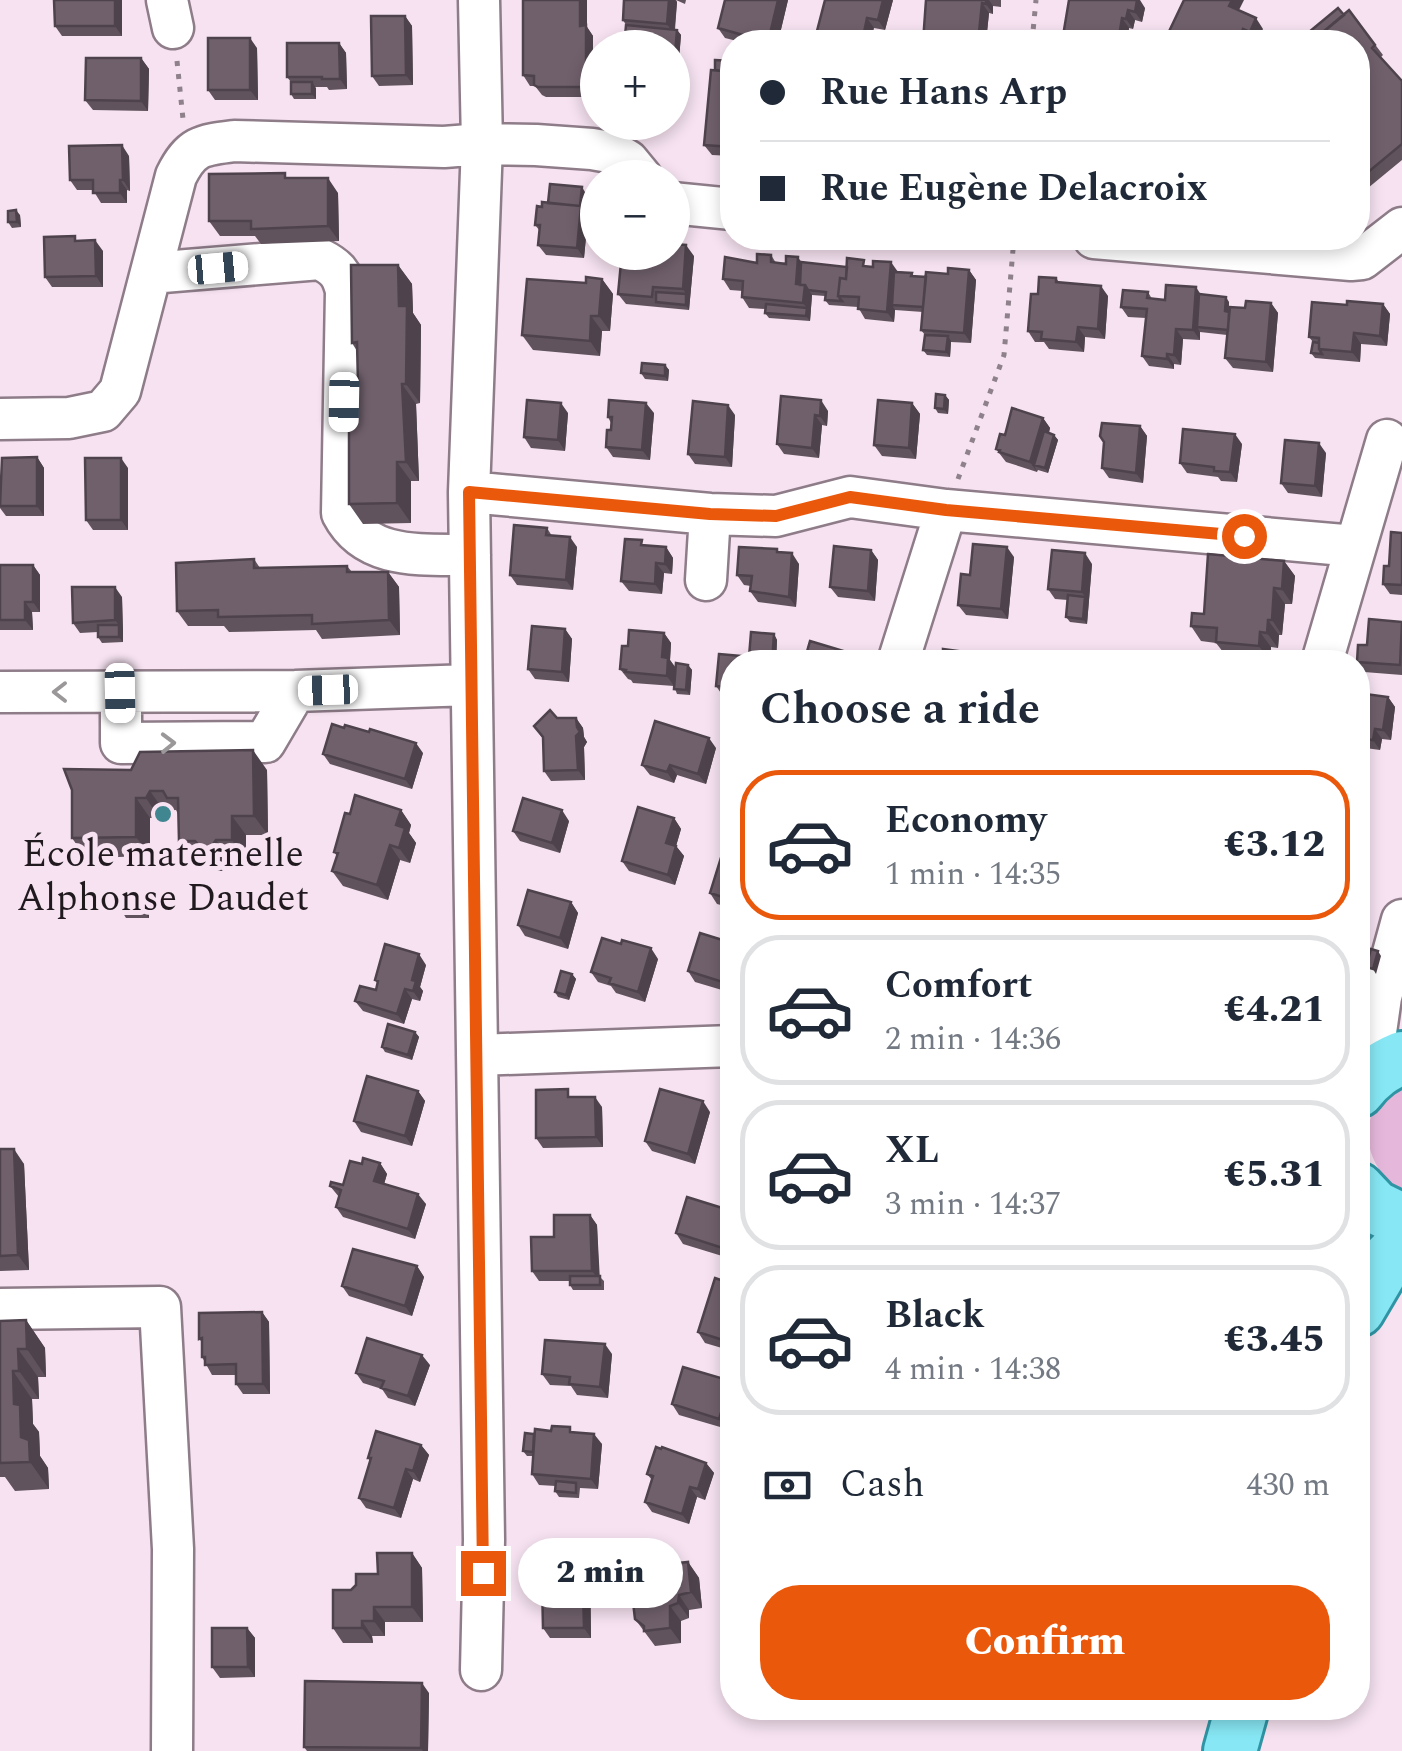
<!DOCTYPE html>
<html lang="en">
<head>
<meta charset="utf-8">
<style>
  body { margin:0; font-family:Spectral,serif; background:#f6f6f7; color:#1f2937; height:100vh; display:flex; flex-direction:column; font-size:38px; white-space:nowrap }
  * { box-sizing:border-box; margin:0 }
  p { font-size:32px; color:#747a83 }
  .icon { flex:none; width:55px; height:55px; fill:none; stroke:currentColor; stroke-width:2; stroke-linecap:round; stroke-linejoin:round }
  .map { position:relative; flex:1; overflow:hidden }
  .side { position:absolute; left:720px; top:650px; width:650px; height:1070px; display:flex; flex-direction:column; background:#fff; border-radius:40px; box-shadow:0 5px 15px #0003 }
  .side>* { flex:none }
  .hud { position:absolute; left:720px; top:30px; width:650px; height:220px; border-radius:40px; box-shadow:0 5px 15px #0003; display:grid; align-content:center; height:220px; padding:0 40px; background:#fff }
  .fabs { position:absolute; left:580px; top:30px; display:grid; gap:20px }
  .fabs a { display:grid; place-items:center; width:110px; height:110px; border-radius:50%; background:#fff; box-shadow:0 5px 15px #0003; font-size:50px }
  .end { position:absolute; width:45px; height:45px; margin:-22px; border:12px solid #ea580c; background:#fff; box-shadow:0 0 0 5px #fff }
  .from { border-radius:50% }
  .bubble { position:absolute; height:70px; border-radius:35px; background:#fff; box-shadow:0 5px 15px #0003; font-size:32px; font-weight:800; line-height:70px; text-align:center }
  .car { position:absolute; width:30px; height:60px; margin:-30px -15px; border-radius:12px; box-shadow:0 0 8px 2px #0007; background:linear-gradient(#fff 24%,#345 0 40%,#fff 0 76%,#345 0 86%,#fff 0) }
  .hud b { display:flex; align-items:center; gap:35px; height:95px; font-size:38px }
  .hud b+b { border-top:2px solid #e0e1e3 }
  .hud i { width:25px; height:25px; background:#1f2937 }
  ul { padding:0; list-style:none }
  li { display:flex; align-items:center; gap:30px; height:150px; margin:0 20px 15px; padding:0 20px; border:5px solid #e0e1e3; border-radius:40px }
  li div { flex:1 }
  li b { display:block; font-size:38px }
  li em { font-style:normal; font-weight:800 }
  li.current { border-color:#ea580c }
  li>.icon { width:90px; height:90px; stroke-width:1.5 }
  h2 { padding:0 40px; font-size:45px; line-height:120px }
  .pay { display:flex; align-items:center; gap:25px; height:110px; padding:0 40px; font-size:38px }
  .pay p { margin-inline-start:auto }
  .cta { display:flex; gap:20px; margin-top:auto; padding:20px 40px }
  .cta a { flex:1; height:115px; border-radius:40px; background:#ea580c; color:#fff; font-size:40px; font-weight:800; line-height:115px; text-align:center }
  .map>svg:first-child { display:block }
  .green { fill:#e5b8db }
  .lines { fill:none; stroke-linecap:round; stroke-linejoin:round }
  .minor-casing { stroke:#8e7c89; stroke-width:45 }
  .major-casing { stroke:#2f95a4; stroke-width:58 }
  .path { stroke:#8e818b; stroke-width:5; stroke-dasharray:5 8; stroke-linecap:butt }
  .minor { stroke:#fff; stroke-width:40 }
  .major { stroke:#87e7f4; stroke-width:52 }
  .wall { fill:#60535d }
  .shaded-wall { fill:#4e434c }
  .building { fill:#70606c; stroke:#4e434c; stroke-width:2.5 }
  .oneway { stroke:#9b989a }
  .route { stroke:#ea580c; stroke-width:12 }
  .poi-dot { fill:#408690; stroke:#f6e2f1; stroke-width:4 }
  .labels { text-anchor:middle; stroke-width:10; stroke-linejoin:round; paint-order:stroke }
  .poi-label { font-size:38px; fill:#201a1f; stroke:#f6e2f1 }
</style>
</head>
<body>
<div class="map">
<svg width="1402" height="1751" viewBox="0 0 1402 1751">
  <rect width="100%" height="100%" fill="#f6e2f1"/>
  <path class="green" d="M1402 1083V1190C1373 1175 1357 1134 1377 1105 1383 1097 1394 1090 1402 1083Z"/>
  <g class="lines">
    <defs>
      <path id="minor" d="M167 0 173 28
        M479 0 482 144 469 492 484 1540 481 1670
        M672 203 732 209
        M1094 238 1351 260 1362 259 1402 228
        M151 273 320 259C336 267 342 273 346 291L342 513C367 561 423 554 470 555
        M0 419 69 418 103 411 120 391 176 176C191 146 201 145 234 141L444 147 482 144 536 145 592 149 615 153 628 161 642 178
        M469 492 710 514 776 516 850 497 946 510 1355 546
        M706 580 710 514
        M898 662 946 510
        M1322 662 1387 440
        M0 692 295 691 471 685
        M121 693V743L265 742 295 691
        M477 1055 732 1046
        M1366 1079 1373 1053 1381 997 1402 920
        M0 1309 160 1307 173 1549 172 1751"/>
      <path id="major" d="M1358 1091C1370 1075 1383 1066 1402 1058
        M1358 1189 1375 1207 1402 1220
        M1358 1310 1388 1259 1402 1245
        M1230 1751 1242 1708"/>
    </defs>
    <use href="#minor" class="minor-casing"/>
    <use href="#major" class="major-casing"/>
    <path class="path" d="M1032 42 1036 0
      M177 61 183 119
      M958 479 1004 355 1014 238"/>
    <use href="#minor" class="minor"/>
    <use href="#major" class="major"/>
  </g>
  <path class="wall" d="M54 0H122V36H62L55 26Z
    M624 0H686L685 4 676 0 677 2 675 30H677L681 35 678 71 672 70V48L626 25 623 20Z
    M725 0H788L778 42H741L725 38 718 28Z
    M893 0 885 30 874 28 816 42Z
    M926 0H1001V7L993 6V14L989 13 986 42H923Z
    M1069 0 1145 8 1142 22 1135 20 1133 29 1129 28 1127 42H1062Z
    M1349 10 1383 55 1381 57 1402 81V160L1368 188 1362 181 1358 185V42L1344 15Z
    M405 16 412 26 413 85 379 86 372 76Z
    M587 27 593 36V97H546L542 95 535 86H530L523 75Z
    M339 43 346 53 347 89 329 90 327 87H315L316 99H294L291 94V82L287 77Z
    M257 48 258 100H215L208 90Z
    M141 58 149 69 148 111 93 110 85 100Z
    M732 61V156L712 155 704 145 715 70Z
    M129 156 130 191 127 190V203H101L93 190H77L70 180Z
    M289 178 338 193 339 241 261 244 255 236H220L209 221Z
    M585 192 584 210 588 216 584 258 546 255 538 245 540 231 535 225 542 207 548 203Z
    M20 215 21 227 12 228 8 222Z
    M78 241 103 251V287H52L45 277Z
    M771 255 776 263 802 262 847 267H869L912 273 914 276 926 277 969 270 976 280 971 343 951 342 950 357 927 355 923 350 925 335 921 330 923 312 895 310 894 322 865 319 858 307 829 305 825 300V296L812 295 810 321 769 318 765 313V309L749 308 742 297 743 291 730 290 723 279Z
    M694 256 689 310 626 304 618 294Z
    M398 265 412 284 413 313 421 325 420 403 416 404 419 481H411V523L363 524 349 504 358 384 357 351 352 343Z
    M1056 278 1059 282 1108 296 1105 339 1085 337 1084 352 1049 349 1044 342H1035L1028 331 1038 294Z
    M602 279 613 294 610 331H602L600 356 533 350 522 335 586 283Z
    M1148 292 1152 299 1165 300 1201 295 1229 302V312L1271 303 1278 313 1273 372 1233 368 1225 358 1227 335 1200 332V340L1183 339 1181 365 1174 364V369L1149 366 1142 356 1146 318 1128 317 1121 307Z
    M1383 304 1390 314 1387 346 1361 344 1360 362 1315 358 1311 353 1313 342 1309 337 1347 305Z
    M665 365 669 370 668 381 645 379 641 373Z
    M945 395 949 400 948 414 938 413 935 408Z
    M781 396 828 411 827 426 822 425 819 458 784 454 777 444Z
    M912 403 920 414 916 459 882 456 874 445Z
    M568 413 565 451 531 448 524 437Z
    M654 413 650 460 613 457 606 447 611 423 608 417Z
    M735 415 732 467 695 464 688 454Z
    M1043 418 1050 428 1049 433 1054 435 1058 440 1048 473 1038 470 1037 472 1006 462 996 449 1005 435Z
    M1140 426 1147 436 1143 483 1109 478 1102 468Z
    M1242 444 1237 482 1221 481 1218 477 1187 473 1180 463Z
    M1326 453 1322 497 1288 493 1281 483Z
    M37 457 44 468V516H6L0 508V480Z
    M128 468V530H93L86 520Z
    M547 528 552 536 577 547 573 590 517 585 510 575Z
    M1402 533V595L1390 594 1383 584Z
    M646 546 666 547 673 558 672 574 664 573 662 594 629 591 621 581Z
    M777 549 779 552 799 564 796 607 758 602 750 591 751 586 744 585 737 575Z
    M871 550 878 560 875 601 838 597 830 587Z
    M1014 557 1008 619 966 615 958 605 970 575Z
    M254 559 260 568 347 566 352 572H388L399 587 400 635 322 639 316 630 229 632 224 626H188L177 611Z
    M1284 561 1295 576 1292 604H1285L1282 635H1279L1278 648 1271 647 1270 661 1227 657 1216 643 1201 641 1191 626 1204 614Z
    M1092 564 1087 624 1070 622 1066 617 1068 600 1055 599 1048 589Z
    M0 565H33L40 575V612H32L33 630H0Z
    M122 597 123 642 102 643 98 637V632L80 633 73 623Z
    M1402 622V675L1364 672 1357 662 1367 645Z
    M565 629 572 639 569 682 535 679 528 669Z
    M751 632 774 634 777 640 776 662H732V697L723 696 716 686 719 654 749 657Z
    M664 633 671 643 670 660 675 668 688 665 692 670 690 695 677 694 674 686 633 683 631 680 628 679 620 669 628 646Z
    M1358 693 1388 697 1395 707 1391 740 1382 739 1380 750 1358 747Z
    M557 718H576L583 728 584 737 587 742 584 747 585 780 551 781 544 771 543 739 534 726Z
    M716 748 706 784 677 775 674 783 650 775 642 765Z
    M423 753 412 789 330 764 323 754Z
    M131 770H267L268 835H246V860H230L222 871H217L209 860H192L179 841 178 814 176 810 164 811 159 818H150V856L86 858 72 838Z
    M401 810 411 825 409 833 416 843 410 863 400 860 388 900 343 886 332 871 337 856 334 852 350 814Z
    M674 818 681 829 676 846 684 856 675 885 629 871 622 861Z
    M569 821 560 853 520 841 513 831Z
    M732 850V908L717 904 710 893Z
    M145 895 149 901V918H126L123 913Z
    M571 902 578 913 568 949 525 936 518 925Z
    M732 943V993L695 982 688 971Z
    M658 959 645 1002 616 993 611 986 598 982 591 972Z
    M426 965 420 987 423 991 420 1001 412 999 404 1024 363 1011 355 1001 376 990 378 984 375 980Z
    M572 974 576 979 569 1000 558 997 555 992Z
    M415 1032 419 1037 412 1060 385 1052 382 1047Z
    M418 1091 425 1101 412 1146 361 1132 354 1121Z
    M574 1097 602 1107 603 1147 543 1148 536 1138Z
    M710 1112 695 1164 652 1151 645 1141Z
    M0 1149 24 1164 29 1270 0 1271Z
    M380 1163 387 1174 384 1184 426 1204 415 1239 343 1217 336 1207 339 1197 330 1186 343 1185 362 1164Z
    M732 1211V1259L683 1244 676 1233Z
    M590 1215 597 1225 599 1276 604 1281V1290H573L570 1285V1281H539L532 1271 554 1237Z
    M417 1266 424 1277 412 1316 349 1296 342 1286Z
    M732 1284V1351L705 1343 698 1332Z
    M262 1312 269 1322 270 1394H243L236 1384V1375H212L202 1357V1342L199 1339Z
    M26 1320 45 1348 46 1377H38L39 1399H32L33 1424 39 1432 40 1456 48 1468 49 1489 15 1491 5 1477H0V1321Z
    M612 1354 608 1398 577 1395 571 1386 550 1385 542 1374Z
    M430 1365 415 1406 388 1398 382 1389 363 1383 356 1373Z
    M732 1384 727 1429 679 1415 672 1404Z
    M574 1432 602 1444 598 1489 580 1488 579 1498 559 1497 555 1491 556 1486 539 1485 532 1474 533 1456H527L523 1451 534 1434Z
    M421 1445 429 1455 420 1482 413 1479 401 1518 366 1508 359 1498 370 1461 368 1458Z
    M706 1463 714 1473 705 1500 697 1497 689 1524 652 1512 645 1502 652 1480 647 1474Z
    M649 1547 660 1562V1565L688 1562 699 1578 702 1608 689 1610V1618L681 1621V1643L655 1646 635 1619 634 1608 611 1578Z
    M582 1550 590 1560 591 1638H550L543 1628V1592H540L533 1582Z
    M412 1553 422 1568 423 1622H385V1636H372L373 1643H343L333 1628 351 1590Z
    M247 1628 255 1638V1677L220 1678 212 1667Z
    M429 1693 428 1751H307L304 1747Z"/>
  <path class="shaded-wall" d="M115 0H122V36L115 26Z
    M580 0H587V27L593 36V97L586 87 580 26Z
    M669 0H675L677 2 674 35 667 24Z
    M778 0H788L778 42H768Z
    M883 0H893L885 30 878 20Z
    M986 0H989L993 6V14L986 4Z
    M1137 0H1140L1145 8 1142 22 1135 12Z
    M1232 0H1244L1236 16 1229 6Z
    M982 3 989 13 986 42H978Z
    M1128 10 1135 20 1133 29 1126 19Z
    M405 16 412 26 413 85 406 75Z
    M867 18 874 28 871 42H862Z
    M1122 18 1129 28 1127 42H1118Z
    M1256 18 1263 29 1257 42H1251L1253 37 1250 32Z
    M677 30 681 35 678 71 674 66Z
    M250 38 257 48 258 100 250 90Z
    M339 43 346 53 347 89 340 79Z
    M141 58 149 69 148 111 141 101Z
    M312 82 316 88V99L312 94Z
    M122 145 129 156 130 191 123 180Z
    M328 178 338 193 339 241 328 226Z
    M120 180 127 190V203L120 193Z
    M582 187 585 192 584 210 588 216 584 258 577 248Z
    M16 210 20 215 21 227 17 222Z
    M95 240 103 251V287L96 276Z
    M686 245 694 256 689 310 686 305V294L683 289Z
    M798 257 805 268 803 290 796 284Z
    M891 262 898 272 892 305 895 310 894 322 887 312Z
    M398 265 412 284 413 313 421 325 420 403 406 384 399 306Z
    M969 270 976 280 971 343 964 333Z
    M602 279 613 294 610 331 599 316Z
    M805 285 812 295 810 321 806 316 807 308 803 303Z
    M1101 286 1108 296 1105 339 1098 329Z
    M1196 287 1203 298 1197 327 1200 332V340L1193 330Z
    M1226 297 1229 302 1228 317 1225 311Z
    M1271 303 1278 313 1273 372 1266 362Z
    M1383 304 1390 314 1387 346 1380 336Z
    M591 316 602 331 600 356 590 341Z
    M1078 327 1085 337 1084 352 1076 342Z
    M1176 329 1183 339 1181 365 1174 355Z
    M1354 333 1361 344 1360 362 1352 352Z
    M948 336 951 341 950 357 946 352Z
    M1167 354 1174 364V369L1167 359Z
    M665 365 669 370 668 381 665 376Z
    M402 384 416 404 419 481 406 462Z
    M945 395 949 400 948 414 944 409Z
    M821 400 828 411 827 426 820 416Z
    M561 403 568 413 565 451 558 440Z
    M646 403 654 413 650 460 642 450Z
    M912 403 920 414 916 459 909 448Z
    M728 405 735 415 732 467 725 457Z
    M815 415 822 425 819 458 812 448Z
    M1043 418 1050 428 1039 466 1034 465 1037 472 1030 462Z
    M1140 426 1147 436 1143 483 1136 473Z
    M1235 434 1242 444 1237 482 1230 472Z
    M1054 435 1058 440 1048 473 1045 468Z
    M1319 443 1326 453 1322 497 1315 486Z
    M37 457 44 468V516L37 506Z
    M121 458 128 468V530L121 520Z
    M397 462 411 481V523L397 503Z
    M570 537 577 547 573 590 566 580Z
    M666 547 673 558 672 574 665 564Z
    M1007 547 1014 557 1008 619 1001 609Z
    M871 550 878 560 875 601 868 591Z
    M792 553 799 564 796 607 789 597Z
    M1085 553 1092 564 1087 624 1083 619 1085 597 1082 592Z
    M1284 561 1295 576 1292 604 1282 589Z
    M656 563 664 573 662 594 655 584Z
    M33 565 40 575V612L33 602Z
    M388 572 399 587 400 635 389 620Z
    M115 587 122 597 123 630 115 620Z
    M1274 588 1285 604 1282 635 1272 620Z
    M25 602 32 612 33 630 25 620Z
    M1268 620 1279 635 1278 648 1267 633Z
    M119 625 123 630V642L119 637Z
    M565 629 572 639 569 682 562 672Z
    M1260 632 1271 647 1270 661 1259 646Z
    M664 633 671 643 670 660 676 668 674 686 667 676 662 657Z
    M774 634 777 640 776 662H772Z
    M847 652 854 662H844Z
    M688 665 692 670 690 695 686 690Z
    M1388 697 1395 707 1391 740 1383 730Z
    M576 718 583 728 584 737 587 742 584 747 585 780 578 770Z
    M1375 729 1382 739 1380 750 1373 740Z
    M709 738 716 748 706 784 698 774Z
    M416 743 423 753 412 789 405 779Z
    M253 750 267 770 268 835 254 816Z
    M670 765 677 775 674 783 667 772Z
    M1358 782 1363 789 1358 806Z
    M150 791 164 811 159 818 146 798Z
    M136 798 150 818V856L136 837Z
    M401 810 411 825 409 833 416 843 410 863 399 848 396 825Z
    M562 810 569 821 560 853 552 843Z
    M232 816 246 835V860L232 840Z
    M674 818 681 829 674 853 666 843Z
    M216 840 230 860 222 871 208 851Z
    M390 845 400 860 388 900 377 885Z
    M676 846 684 856 675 885 668 875Z
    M1358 869 1362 875 1358 889Z
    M145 895 149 901V918L145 913Z
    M571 902 578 913 568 949 560 938Z
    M651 948 658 959 645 1002 638 992Z
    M1378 951 1381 956 1376 974 1373 969Z
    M419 954 426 965 420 987 423 991 420 1001 413 991 412 980Z
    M572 974 576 979 569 1000 566 995Z
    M405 989 412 999 404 1024 397 1014Z
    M415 1032 419 1037 412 1060 408 1055Z
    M418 1091 425 1101 412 1146 405 1136Z
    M595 1097 602 1107 603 1147 596 1137Z
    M703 1101 710 1112 695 1164 688 1154Z
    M14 1149 24 1164 29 1270 18 1255Z
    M380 1163 387 1174 382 1191 374 1181Z
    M418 1194 426 1204 415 1239 408 1229Z
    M590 1215 597 1225 600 1281 592 1271Z
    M417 1266 424 1277 412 1316 405 1306Z
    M262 1312 269 1322 270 1394 263 1384Z
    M26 1320 45 1348 46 1377 27 1349Z
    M605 1344 612 1354 608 1398 600 1387Z
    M18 1349 38 1377 39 1399 19 1371Z
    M422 1355 430 1365 415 1406 408 1396Z
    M13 1371 32 1399 33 1424 39 1432 40 1456 48 1468 49 1489 30 1462 21 1437 14 1404Z
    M731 1381 732 1384V1409L727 1429 719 1419Z
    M594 1434 602 1444 598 1489 591 1479Z
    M421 1445 429 1455 420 1482 413 1471Z
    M706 1463 714 1473 705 1500 698 1489Z
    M406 1469 413 1479 401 1518 394 1508Z
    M690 1487 697 1497 689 1524 682 1514Z
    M649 1547 660 1562 662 1581 651 1566Z
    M582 1550 590 1560 591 1638 584 1628Z
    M412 1553 422 1568 423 1622 412 1607Z
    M688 1562 699 1578 702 1608 691 1592Z
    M679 1595 689 1610V1618L678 1603Z
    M670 1606 681 1621V1643L670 1628Z
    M374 1607 385 1622V1636L374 1621Z
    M362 1621 372 1636 373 1643 362 1628Z
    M247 1628 255 1638V1677L248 1667Z
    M422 1683 429 1693 428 1751H423L421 1748Z"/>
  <path class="building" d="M54 0H115V26H55Z
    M523 0H580V26L586 25V87H538L534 85V76L523 75Z
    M624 0H669L667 24 623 20Z
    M725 0H778L768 42 718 28Z
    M825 0H883L878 20 867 18 862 42H816L817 31Z
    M926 0H986V4L982 3 978 42H923Z
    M1069 0H1137L1135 12 1128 10 1126 19 1122 18 1118 42H1062Z
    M1184 0H1232L1229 6 1256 18 1250 32 1243 29 1240 36 1236 34 1232 42H1164Z
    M1338 8 1344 15 1311 42H1297Z
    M1349 10 1375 45 1372 48 1402 81V144L1361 178 1358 174V119L1359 118 1358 42H1311Z
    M371 16H405L406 75 372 76Z
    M626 25 677 30 674 66 672 65V48H624Z
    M1246 34 1253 37 1251 42H1239L1240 39 1243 41Z
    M208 38H250V90H208Z
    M287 43H339L340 79H322V77H287Z
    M86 58H141V101L85 100Z
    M715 60 732 61V72L715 70Z
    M711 70 732 72V147L704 145Z
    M291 82H312V94H291Z
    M122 145 123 180H120V193H93V180H70L69 146Z
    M285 173V178H328V226L251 229V221H209V174Z
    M550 184 582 187 580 206 548 203Z
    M542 202 581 206 577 248 538 245 540 225H535L537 206 542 207Z
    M16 210 17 222H8V211Z
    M75 236V241L95 240 96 276 45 277 44 237Z
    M672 244 686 245 683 289 653 287 652 297 618 294 622 252H672Z
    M757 254 771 255V262L786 264V256L798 257 796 284 805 285 803 303 742 297 743 281 723 279 725 257 757 263Z
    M847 258 864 260 863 266 873 267V261L891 262 887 312 858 309 859 297 838 296 840 278 846 279Z
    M801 262 847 267 846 279 840 278 838 296 842 301 825 300 826 292 808 290 805 285H800Z
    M351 265H398L399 306H407L406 384H402L406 462H397V503L349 504V426H354V385L358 384 357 342 352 343Z
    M948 268 969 270 964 333 921 330 926 272 948 274Z
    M894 272 912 273 911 276 926 277 923 307 892 305Z
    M586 277 602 279 599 316H591L590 341 522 335 527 279 586 283Z
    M1039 277 1056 278V282L1101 286 1098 329 1078 327 1076 342 1041 339 1042 332 1028 331 1031 294H1038Z
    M1166 285 1196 287 1193 330 1176 329 1174 355 1167 354V359L1142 356 1147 309 1121 307 1123 290 1148 292 1147 298 1165 300Z
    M656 292 686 294V305L656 302Z
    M1199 294 1226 297 1225 311 1229 312 1228 330 1197 327Z
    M1246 301 1271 303 1266 362 1225 358 1230 307 1245 308Z
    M1347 301 1383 304 1380 336 1354 333 1352 352 1319 349V338L1309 337 1312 302 1347 305Z
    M766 304 807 308 806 316 765 313Z
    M925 335 948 336 946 352 923 350Z
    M1313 342 1319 343V349L1322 354 1311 353Z
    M642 363 665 365V376L641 373Z
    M936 394 945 395 944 409 935 408Z
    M781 396 821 400 820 416 815 415 812 448 777 444Z
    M527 400 561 403 558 440 524 437Z
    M609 400 646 403 642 450 606 447 607 430H611L612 417H608Z
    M878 400 912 403 909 448 874 445Z
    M693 401 728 405 725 457 688 454Z
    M1012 408 1043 418 1030 462 999 452 1000 450 996 449 1000 434 1005 435Z
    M1102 423 1140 426 1136 473 1102 468 1104 442 1100 436Z
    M1183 429 1235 434 1230 472 1214 471V467L1180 463Z
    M1044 431 1054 435 1045 468 1034 465Z
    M1285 440 1319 443 1315 486 1281 483Z
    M37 457V506H0L2 458Z
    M85 458H121V520H86Z
    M514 525 547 528 546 535 570 537 566 580 510 575Z
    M1391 532 1402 533V585L1383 584 1384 566H1389Z
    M625 539 642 540 641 545 666 547 665 564 656 563 655 584 621 581Z
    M973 544 1007 547 1001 609 958 605 961 574 970 575Z
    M834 546 871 550 868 591 830 587Z
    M739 547 777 549V552L792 553 789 597 750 591 752 576 737 575Z
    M1052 550 1085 553 1082 592 1048 589Z
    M1208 554 1284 561 1282 589 1274 588 1272 620H1268L1267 633 1260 632 1259 646 1216 642 1217 628 1191 626 1192 613 1204 614Z
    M254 559V568L347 566V572H388L389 620 312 624V615L218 617V610L177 611 176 563Z
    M0 565H33V602H25V620H0Z
    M72 587H115V620L73 623Z
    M1068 595 1085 597 1083 619 1066 617Z
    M1369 619 1402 622 1400 665 1357 662 1358 645H1367Z
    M98 625H119V637H98Z
    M532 626 565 629 562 672 528 669Z
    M629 630 664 633 662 657 668 658 667 676 625 672 626 670 620 669 622 646H628Z
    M751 632 774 634 772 662H766L763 658 749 657Z
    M810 641 847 652 844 662H804Z
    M943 649 988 655 987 662H938L939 652H943Z
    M1060 652 1064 662H1035Z
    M719 654 763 658V662H732V687L716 686Z
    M1116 656 1168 661 1167 662H1116Z
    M676 663 688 665 686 690 674 689Z
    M1358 693 1388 697 1383 730 1375 729 1373 740 1358 738Z
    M550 710 557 718H576L577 727 580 732 576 736 578 770 544 771 543 737 534 726Z
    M655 721 709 738 698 774 670 765 667 772 642 765Z
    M332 724 344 728 345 725 369 732 370 729 416 743 405 779 323 754Z
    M253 750 254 816H232V840H216L208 851H204L195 841H179L178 798H167L163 791H150L146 798H136V837L72 838V790L64 769 131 770 140 752Z
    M355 795 401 810 396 825 405 828 399 848 390 845 377 885 332 871 338 853 334 852 345 813 350 814Z
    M523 798 562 810 552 843 513 831Z
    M638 807 674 818 666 843 676 846 668 875 622 861Z
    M724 848 732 850V900L710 893Z
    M528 890 571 902 560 938 518 925Z
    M123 895H145V913H123Z
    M700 933 732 943V985L688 971Z
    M602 938 621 944 622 940 651 948 638 992 609 983 611 978 591 972Z
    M385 944 419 954 412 980 416 981 413 991 405 989 397 1014 355 1001 360 986 376 990 378 981 375 980Z
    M1371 949 1378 951 1373 969 1366 967Z
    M561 971 572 974 566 995 555 992Z
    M388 1024 415 1032 408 1055 382 1047Z
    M367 1076 418 1091 405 1136 354 1121Z
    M568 1089V1097H595L596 1137 536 1138V1090Z
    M660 1089 703 1101 688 1154 645 1141Z
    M0 1149H14L18 1255 0 1256Z
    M363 1158 380 1163 374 1181 418 1194 408 1229 336 1207 341 1190 330 1186 331 1182 343 1185 350 1161 362 1164Z
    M687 1197 732 1211V1251L676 1233Z
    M554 1215H590L592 1271H532L531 1237H554Z
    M353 1249 417 1266 405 1306 342 1286Z
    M570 1276H600V1285H570Z
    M715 1278 732 1284V1343L698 1332Z
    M262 1312 263 1384H236V1364L205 1365V1357H202V1338L199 1339V1313Z
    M26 1320 27 1349H18L19 1371H13L14 1404 20 1405 21 1437 29 1440 30 1462 0 1463V1321Z
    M367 1338 422 1355 408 1396 381 1388 384 1381 356 1373Z
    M545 1340 605 1344 600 1387 569 1384 570 1377 542 1374Z
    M683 1367 731 1381 719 1419 672 1404Z
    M552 1426 570 1427V1432L594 1434 591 1479 532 1474 535 1429 551 1431Z
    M376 1431 421 1445 413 1471 406 1469 394 1508 359 1498 371 1458H368Z
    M525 1433 534 1434 533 1452 523 1451Z
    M656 1447 661 1449 662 1447 706 1463 698 1489 690 1487 682 1514 645 1502 653 1476 647 1474Z
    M556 1481 576 1483V1493L555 1491Z
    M649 1547 651 1566 688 1562 691 1592 679 1595 678 1603 670 1606V1628L644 1631V1626L635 1619 633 1602 625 1595 623 1582H616L611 1578 608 1552Z
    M582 1550 584 1628H543L542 1582H533L532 1551Z
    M377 1553H412V1607H374V1621H362V1628H333V1590H351L356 1585V1574H378Z
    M212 1628H247L248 1667H212Z
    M305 1681 422 1683 421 1748 304 1747Z"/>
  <defs><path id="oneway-chevron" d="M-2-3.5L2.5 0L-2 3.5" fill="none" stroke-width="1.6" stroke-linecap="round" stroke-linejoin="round" transform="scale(2.5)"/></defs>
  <g class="oneway">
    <use href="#oneway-chevron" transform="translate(60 692) rotate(-180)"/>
    <use href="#oneway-chevron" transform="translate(168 743) rotate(-1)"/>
  </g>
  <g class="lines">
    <path class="route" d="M483 1573 469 492 710 514 776 516 850 497 946 510 1244 536"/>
  </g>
  <circle class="poi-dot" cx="163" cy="814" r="10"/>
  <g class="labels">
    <g class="poi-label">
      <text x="163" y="866">École maternelle<tspan x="163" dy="44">Alphonse Daudet</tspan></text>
    </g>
  </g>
</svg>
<div class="fabs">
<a>+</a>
<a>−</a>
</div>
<i class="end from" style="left:1244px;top:536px"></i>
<i class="end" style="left:483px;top:1573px"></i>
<div class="bubble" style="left:518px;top:1538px;width:165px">2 min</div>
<i class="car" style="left:218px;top:268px;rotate:85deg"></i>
<i class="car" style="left:344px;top:402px;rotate:181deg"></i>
<i class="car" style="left:328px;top:690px;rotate:268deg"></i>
<i class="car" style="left:120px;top:693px;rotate:179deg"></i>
<div class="hud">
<b><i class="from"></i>Rue Hans Arp</b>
<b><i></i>Rue Eugène Delacroix</b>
</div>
<section class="side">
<h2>Choose a ride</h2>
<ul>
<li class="current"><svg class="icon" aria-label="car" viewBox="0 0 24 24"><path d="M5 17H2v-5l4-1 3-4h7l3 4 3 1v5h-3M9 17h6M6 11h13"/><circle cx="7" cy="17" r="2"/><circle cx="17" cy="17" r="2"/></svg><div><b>Economy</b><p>1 min · 14:35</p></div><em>€3.12</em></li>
<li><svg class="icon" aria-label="car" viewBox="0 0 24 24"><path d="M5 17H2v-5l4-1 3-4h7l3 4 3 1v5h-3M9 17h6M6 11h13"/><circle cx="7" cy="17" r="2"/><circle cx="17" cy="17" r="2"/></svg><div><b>Comfort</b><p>2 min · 14:36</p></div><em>€4.21</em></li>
<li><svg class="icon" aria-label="car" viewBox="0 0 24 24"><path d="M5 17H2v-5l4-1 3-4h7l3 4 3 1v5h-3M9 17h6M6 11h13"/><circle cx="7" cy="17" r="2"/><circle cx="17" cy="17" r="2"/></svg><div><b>XL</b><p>3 min · 14:37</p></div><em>€5.31</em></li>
<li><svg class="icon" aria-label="car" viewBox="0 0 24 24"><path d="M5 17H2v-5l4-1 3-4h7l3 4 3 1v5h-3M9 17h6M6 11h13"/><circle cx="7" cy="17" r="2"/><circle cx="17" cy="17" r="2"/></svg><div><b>Black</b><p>4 min · 14:38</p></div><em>€3.45</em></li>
</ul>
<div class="pay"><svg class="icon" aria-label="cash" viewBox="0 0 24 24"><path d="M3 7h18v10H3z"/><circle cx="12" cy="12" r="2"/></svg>Cash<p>430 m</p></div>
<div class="cta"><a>Confirm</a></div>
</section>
</div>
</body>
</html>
